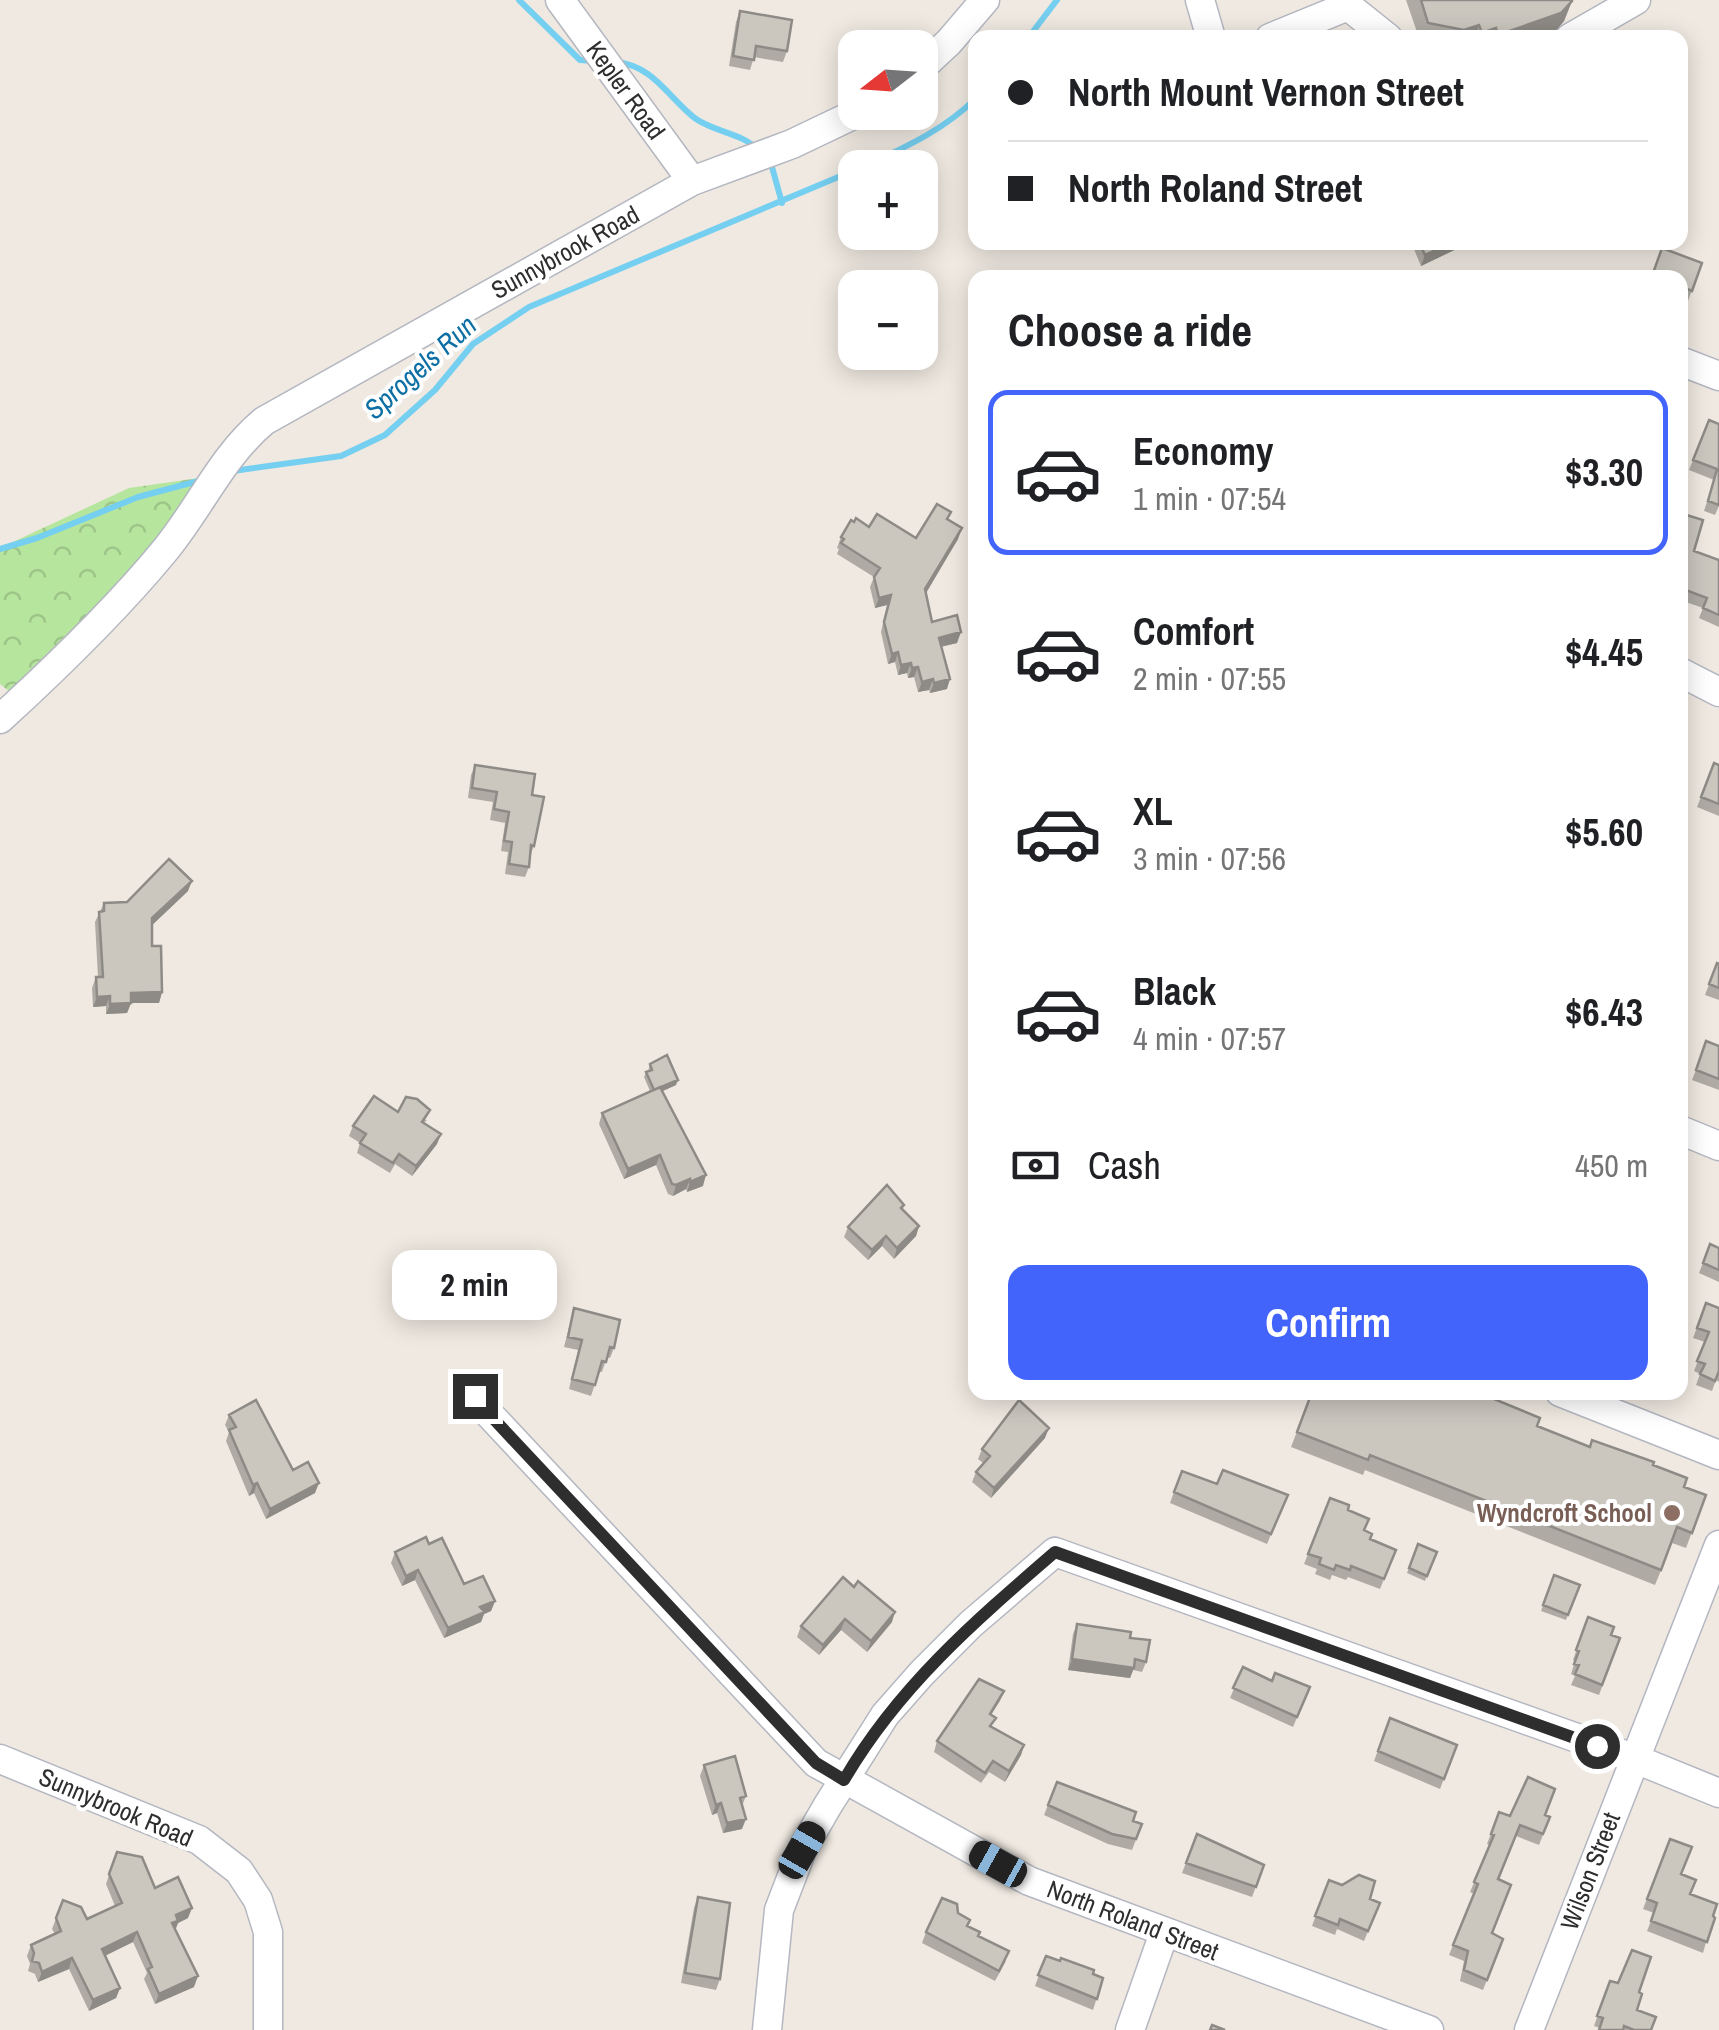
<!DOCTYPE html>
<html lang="en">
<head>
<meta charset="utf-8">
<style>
  body { margin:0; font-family:"Archivo Narrow",sans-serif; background:#f2f2f2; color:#202124; height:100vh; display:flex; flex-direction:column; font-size:38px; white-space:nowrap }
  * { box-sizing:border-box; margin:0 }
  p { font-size:32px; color:#757577 }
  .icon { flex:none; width:55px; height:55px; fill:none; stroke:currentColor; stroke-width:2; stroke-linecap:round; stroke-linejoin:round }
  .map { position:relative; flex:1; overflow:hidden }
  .details { position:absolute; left:968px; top:270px; width:720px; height:1130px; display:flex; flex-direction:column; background:#fff; border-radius:20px; box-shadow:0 5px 25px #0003 }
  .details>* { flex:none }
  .hud { position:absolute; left:968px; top:30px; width:720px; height:220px; border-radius:20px; box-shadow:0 5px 25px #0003; display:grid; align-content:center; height:220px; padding:0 40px; background:#fff }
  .needle { width:65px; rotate:253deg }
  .tools { position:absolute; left:838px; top:30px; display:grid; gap:20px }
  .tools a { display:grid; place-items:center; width:100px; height:100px; border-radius:20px; background:#fff; box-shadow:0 5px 25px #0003; font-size:50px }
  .end { position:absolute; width:45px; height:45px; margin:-22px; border:12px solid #2e2e2e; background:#fff; box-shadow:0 0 0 5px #fff }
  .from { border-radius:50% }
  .bubble { position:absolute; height:70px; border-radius:20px; background:#fff; box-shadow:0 5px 25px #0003; font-size:32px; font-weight:800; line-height:70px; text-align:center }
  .car { position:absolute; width:30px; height:60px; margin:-30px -15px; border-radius:12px; box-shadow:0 0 8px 2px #0007; background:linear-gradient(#222 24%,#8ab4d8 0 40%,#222 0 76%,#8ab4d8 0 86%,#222 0) }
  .hud b { display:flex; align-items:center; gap:35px; height:95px; font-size:38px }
  .hud b+b { border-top:2px solid #e0e0e0 }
  .hud i { width:25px; height:25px; background:#202124 }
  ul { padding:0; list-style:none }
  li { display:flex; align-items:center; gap:30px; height:165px; margin:0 20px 15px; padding:0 20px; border:5px solid transparent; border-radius:20px }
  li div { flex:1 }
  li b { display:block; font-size:38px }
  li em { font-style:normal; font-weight:800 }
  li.on { border-color:#4264fb }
  li>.icon { width:90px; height:90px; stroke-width:1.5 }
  h2 { padding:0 40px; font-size:45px; line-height:120px }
  .pay { display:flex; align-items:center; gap:25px; height:110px; padding:0 40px; font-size:38px }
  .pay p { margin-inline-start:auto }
  .action { display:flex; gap:20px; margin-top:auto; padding:20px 40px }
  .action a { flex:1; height:115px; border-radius:20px; background:#4264fb; color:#fff; font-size:40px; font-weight:800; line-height:115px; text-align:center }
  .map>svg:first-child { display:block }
  .park { fill:url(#park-crowns) }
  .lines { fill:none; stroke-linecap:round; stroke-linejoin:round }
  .stream { stroke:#75cff0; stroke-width:6 }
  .minor-casing { stroke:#b4b7c1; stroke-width:31 }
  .minor { stroke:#fff; stroke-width:28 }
  .wall { fill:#afaba4 }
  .shaded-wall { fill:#8e8b86 }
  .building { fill:#cbc7bf; stroke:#8e8b86; stroke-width:2.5 }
  .route { stroke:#2e2e2e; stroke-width:12 }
  .education-dot { fill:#8d6e63; stroke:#fff; stroke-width:4 }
  .labels { text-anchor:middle; stroke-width:8; stroke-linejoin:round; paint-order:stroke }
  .street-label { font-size:25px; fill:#2e2e2e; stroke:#fff }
  .education-label { font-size:25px; font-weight:bold; fill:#785e54; stroke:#fff; text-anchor:end }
  .water-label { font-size:28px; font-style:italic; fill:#0d6fa3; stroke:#fff }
</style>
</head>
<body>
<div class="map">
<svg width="1719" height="2030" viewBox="0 0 1719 2030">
  <defs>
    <pattern id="park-crowns" width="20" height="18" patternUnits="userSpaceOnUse" patternTransform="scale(2.5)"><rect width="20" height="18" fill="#b6e59e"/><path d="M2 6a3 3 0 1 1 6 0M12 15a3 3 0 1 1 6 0" fill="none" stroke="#9dc588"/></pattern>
  </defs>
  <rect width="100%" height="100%" fill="#efe9e1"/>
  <path class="park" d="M206 477 142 561 9 691 0 684V548L129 488Z"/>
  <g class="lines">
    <path class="stream" d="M519 0 580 60 593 61
      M1028 38 1057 0
      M615 62C654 65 669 99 696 119 715 132 744 134 758 150
      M766 160 772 167 782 203
      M861 168C901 149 943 131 975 99
      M233 471 341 456 385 435 435 390 473 344 529 307 855 170
      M0 549 37 538 138 497 202 480"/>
    <defs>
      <path id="minor" d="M560 0 692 181
        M1200 0 1211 38
        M1270 38 1348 6 1388 38
        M1570 38 1636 0
        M920 69 949 42 985 0
        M1680 361 1719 376
        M1680 672 1719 692
        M0 719C58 666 116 610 166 549 201 506 222 456 264 421L692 181 792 144 859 112
        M1680 1130 1719 1146
        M1560 1392 1719 1455
        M475 1396 490 1415 816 1763 1029 1881 1429 2030
        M0 1759 199 1840 239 1871 258 1900 268 1932V2030
        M767 2030 779 1910 802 1850 828 1805 885 1715 922 1673 971 1624 1055 1552 1633 1758 1719 1793
        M1130 2030 1164 1933
        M1529 2030 1719 1545"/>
    </defs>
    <use href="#minor" class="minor-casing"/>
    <use href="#minor" class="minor"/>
  </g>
  <path class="wall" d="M1406 0H1572V1L1564 21 1554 33 1541 38H1419Z
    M740 11 787 51 783 62 754 57 750 70 729 66 736 22Z
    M1411 242H1471L1421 266Z
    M1662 248 1702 263 1688 301 1680 298V278H1651Z
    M1709 420 1719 424V506L1715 515 1704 511 1714 480 1689 470Z
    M951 512 948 520 958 539 926 592 932 622 957 643 941 647 947 689 930 693 929 690 918 692 914 677 908 678 907 673 898 675 895 662 888 664 881 632 887 605 875 608 870 587 874 577 837 554 839 549 837 548 841 537 869 527 916 538Z
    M1680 513 1694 551 1719 560V627L1699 618 1703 608 1680 600Z
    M1714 763 1719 765V816L1697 807Z
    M475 765 532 795 534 846 530 856 529 867 525 877 505 874 508 852 501 851 505 823 490 820 493 802 468 798 471 775Z
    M188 891 152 925V946L162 992 159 1003H131L127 1013 106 1014V1006L93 1007 92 988 96 977H98L95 922 104 903 127 902Z
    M1717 963 1719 964V1000L1705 995Z
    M1719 1046V1090L1692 1080 1696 1070Z
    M650 1064 676 1085 662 1091 703 1186 687 1192 686 1189 673 1196 668 1194 656 1165 624 1179 599 1124 602 1113 650 1091 644 1077 646 1072 648 1071Z
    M398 1112 427 1120 424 1123 437 1144 412 1176 395 1164 390 1173 357 1153 360 1143 349 1136 353 1126Z
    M904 1205 902 1210 919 1226 916 1236 894 1259 882 1246 868 1260 844 1237 848 1227Z
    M1710 1244 1719 1248V1282L1699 1273Z
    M1706 1303 1719 1308V1382L1716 1380 1712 1391 1696 1385 1700 1374 1694 1371 1705 1342 1693 1338Z
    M574 1308 614 1348 610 1358 607 1357 602 1372H599L591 1396 569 1389 578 1350 564 1347Z
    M1312 1392 1537 1426 1590 1447 1653 1465 1684 1487 1706 1495 1686 1548 1672 1543 1655 1585 1365 1470 1363 1475 1291 1447Z
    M229 1415 293 1470 315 1493 266 1519 254 1493 249 1496 226 1441 229 1432 225 1425Z
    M1045 1438 991 1498 972 1482 976 1472 983 1463 978 1459 982 1449Z
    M1217 1484 1288 1495 1267 1544 1170 1503 1174 1492Z
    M1348 1510 1370 1539 1396 1550 1380 1589 1348 1577 1346 1580 1332 1575 1330 1580 1315 1574 1317 1569 1304 1564 1308 1554Z
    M429 1544 464 1584 495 1601 491 1611 484 1614 481 1622 444 1638 415 1580 402 1586 391 1563 395 1552Z
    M1418 1544 1437 1552 1425 1581 1407 1573Z
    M1554 1575 1580 1585 1566 1620 1541 1611Z
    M854 1587 892 1622 867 1652 841 1630 819 1655 797 1637 801 1626Z
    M1588 1617 1611 1635 1620 1638 1599 1695 1571 1685 1575 1676 1571 1674 1575 1661 1573 1660Z
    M1077 1624 1130 1638 1146 1662 1142 1672 1133 1670 1130 1678 1068 1670 1073 1634Z
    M1243 1667 1272 1681 1310 1687 1293 1727 1230 1698Z
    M1004 1691 1000 1701 991 1715 992 1727 1024 1745 1021 1755 1005 1782 989 1772 981 1783 934 1752 937 1741Z
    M1390 1718 1457 1745 1440 1789 1374 1761Z
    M704 1765 746 1796 742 1806V1829L723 1833 717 1813 712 1815 700 1776Z
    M1057 1782 1142 1824 1132 1850 1108 1844 1044 1815Z
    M1499 1812 1510 1816 1545 1815 1550 1817 1539 1845 1516 1836 1499 1880 1492 1933 1503 1939 1483 1990 1460 1981 1464 1961 1449 1955 1474 1894 1470 1892 1490 1845 1487 1844Z
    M1197 1834 1264 1865 1252 1897 1182 1873Z
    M1670 1839 1681 1874 1691 1894 1713 1917 1703 1953 1647 1931 1654 1913 1643 1909Z
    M117 1852 188 1918 178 1923 175 1929 194 1987 155 2004 144 1979 147 1973 133 1942 105 1956 120 1988 116 1998 89 2011 69 1969 38 1982 35 1974 28 1971 30 1964 27 1956 31 1945 55 1934 52 1929 63 1900 87 1919 115 1906 106 1884Z
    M1329 1880 1380 1903 1364 1941 1337 1929 1335 1935 1312 1926Z
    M698 1897 720 1979 716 1990 681 1983 694 1908Z
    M958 1913 968 1926 1006 1961 995 1981 922 1943 926 1932Z
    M1046 1956 1103 1978 1093 2010 1035 1986Z
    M1610 1981 1639 1992 1637 2010 1652 2030H1599L1600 2028 1594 2026Z"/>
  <path class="shaded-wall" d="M1572 1 1564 21 1554 33 1541 38H1497L1498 35Z
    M1479 25 1475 38H1462L1464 30Z
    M1496 28 1492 38H1481L1482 33Z
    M1454 242H1471L1421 266 1425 255Z
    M962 528 958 539 922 600 925 589Z
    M891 595 887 605 875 608 879 598Z
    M961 632 957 643 935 648 939 638Z
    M898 652 895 662 888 664 892 654Z
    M911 663 907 673 898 675 901 665Z
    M918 667 914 677 908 678 912 668Z
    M933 679 929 690 918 692 922 682Z
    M950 679 947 689 930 693 934 683Z
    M192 881 188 891 148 929 152 918Z
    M162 992 159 1003H131L127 1013 106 1014 110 1004 131 993Z
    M110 996 106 1006 93 1007 97 997Z
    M678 1080 676 1085 652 1096 654 1091Z
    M441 1134 437 1144 412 1176 416 1166Z
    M660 1155 656 1165 624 1179 628 1169Z
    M706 1175 703 1186 687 1192 690 1182Z
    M690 1179 686 1189 673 1196 676 1185Z
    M919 1226 916 1236 894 1259 897 1248Z
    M886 1236 882 1246 868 1260 872 1250Z
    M1049 1428 1045 1438 991 1498 994 1488Z
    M257 1483 254 1493 249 1496 253 1485Z
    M319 1483 315 1493 266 1519 270 1509Z
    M418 1570 415 1580 402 1586 406 1576Z
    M495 1601 491 1611 484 1614 481 1622 444 1638 448 1628 480 1607Z
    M895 1612 892 1622 867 1652 871 1641Z
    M845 1619 841 1630 819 1655 823 1645Z
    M1072 1659 1134 1668 1130 1678 1068 1670Z
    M1024 1745 1021 1755 1005 1782 1009 1771Z
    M721 1803 717 1813 712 1815 716 1805Z
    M746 1819 742 1829 723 1833 727 1823Z
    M192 1908 188 1918 178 1923 175 1931 169 1933 176 1915Z
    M137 1932 133 1942 98 1959 102 1949Z
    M72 1958 69 1969 38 1982 42 1972Z
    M198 1976 194 1987 155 2004 159 1994Z
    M120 1988 116 1998 89 2011 93 2000Z"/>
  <path class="building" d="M1421 0H1572V1L1561 13 1498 35 1496 28 1482 33 1479 25 1464 30 1428 23Z
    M740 11 792 20 787 51 756 46 754 60 733 56Z
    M1419 242H1454L1425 255Z
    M1662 248 1702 263 1692 291 1680 286V278H1657L1652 276Z
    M1709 420 1719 424V505L1708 501 1717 469 1693 460Z
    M937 504 951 512 947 519 962 528 925 589 932 622 957 615 961 632 939 638 950 679 934 683 933 679 922 682 918 667 912 668 911 663 901 665 898 652 892 654 884 622 891 595 879 598 874 577 880 568 841 543 844 539 841 537 851 520 854 522 856 518 869 527 877 514 916 538Z
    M1680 513 1703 520 1694 551 1719 560V615L1703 608 1707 598 1680 588Z
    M1714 763 1719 765V804L1701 797Z
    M475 765 535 774 532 795 544 797 534 846 531 845 529 867 509 864 512 842 504 841 509 812 494 809 497 792 472 788Z
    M169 859 192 881 152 918V946H161L162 992 131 993V1003L110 1004V996L97 997 96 977H103L99 912 104 911V903L127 902Z
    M1717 963 1719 964V988L1709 984Z
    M1706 1041 1719 1046V1079L1696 1070Z
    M667 1055 678 1080 654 1090 646 1072 652 1070 650 1064Z
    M660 1087 706 1175 690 1182V1179L676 1185 672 1184 660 1155 628 1169 602 1113Z
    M374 1096 398 1112 406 1097 417 1099 430 1110 422 1122 441 1134 416 1166 399 1154 393 1163 360 1143 366 1134 353 1126Z
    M887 1185 904 1205 901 1208 919 1226 897 1248 886 1236 872 1250 848 1227Z
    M1710 1244 1719 1248V1270L1703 1263Z
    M1706 1303 1719 1308V1371L1715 1381 1700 1374 1705 1364 1697 1361 1709 1332 1697 1328Z
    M574 1308 620 1320 614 1348 610 1347 606 1362 602 1361 595 1385 572 1379 582 1340 568 1337Z
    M1312 1392H1477L1540 1418 1537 1426 1590 1447 1592 1440 1654 1462 1653 1465 1687 1478 1684 1487 1706 1495 1692 1533 1677 1527 1661 1570 1370 1455 1368 1460 1297 1432Z
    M256 1400 293 1470 308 1462 319 1483 270 1509 257 1483 253 1485 229 1430 236 1427 229 1415Z
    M1019 1400 1049 1428 994 1488 976 1472 990 1456 982 1449Z
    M1223 1470 1288 1495 1271 1534 1174 1492 1182 1471 1217 1484Z
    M1330 1498 1349 1505 1348 1510 1369 1519 1364 1530 1372 1534 1370 1539 1396 1550 1384 1579 1351 1566 1350 1570 1336 1565 1334 1570 1319 1564 1321 1558 1308 1554Z
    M426 1537 429 1544 442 1538 464 1584 483 1576 495 1601 480 1607 485 1612 448 1628 418 1570 406 1576 395 1552Z
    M1418 1544 1437 1552 1427 1576 1409 1568Z
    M1554 1575 1580 1585 1568 1615 1543 1605Z
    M843 1577 854 1587 858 1581 895 1612 871 1641 845 1619 823 1645 801 1626Z
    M1588 1617 1614 1627 1611 1635 1620 1638 1602 1685 1575 1674 1579 1665 1574 1664 1579 1651 1576 1650Z
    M1077 1624 1131 1632 1130 1638 1150 1640 1146 1662 1135 1659 1134 1668 1072 1659Z
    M1243 1667 1272 1681 1275 1673 1310 1687 1297 1717 1233 1688Z
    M979 1679 1004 1691 990 1714 996 1718 990 1726 1024 1745 1009 1771 993 1761 985 1773 937 1741Z
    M1390 1718 1457 1745 1444 1779 1378 1751Z
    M735 1756 746 1796 740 1798 746 1819 727 1823 721 1803 716 1805 704 1765Z
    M1528 1777 1555 1789 1545 1815 1550 1817 1543 1834 1520 1825 1498 1879 1511 1885 1492 1933 1503 1939 1487 1980 1464 1970 1468 1951 1453 1945 1478 1884 1474 1882 1494 1835 1491 1834 1499 1812 1510 1816Z
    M1057 1782 1136 1812 1133 1821 1142 1824 1136 1839 1112 1834 1048 1805Z
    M1197 1834 1264 1865 1256 1887 1186 1863Z
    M1670 1839 1692 1847 1681 1874 1696 1880 1690 1894 1717 1904 1713 1916 1715 1918 1707 1942 1651 1921 1657 1903 1647 1899Z
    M117 1852 142 1857 155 1888 178 1877 192 1908 176 1915 178 1921 172 1923 198 1976 159 1994 148 1969 152 1967 137 1932 102 1949 120 1988 93 2000 72 1958 42 1972 39 1963 32 1961 34 1953 31 1945 61 1931 56 1918 63 1900 81 1907 87 1919 122 1903 109 1874Z
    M1359 1875 1375 1881 1370 1899 1380 1903 1368 1931 1340 1919 1338 1925 1315 1916 1329 1880 1342 1885Z
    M698 1897 730 1903 720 1979 685 1973Z
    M942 1898 957 1904 958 1913 970 1920 967 1926 980 1932 978 1936 1009 1951 999 1971 926 1932Z
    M1632 1950 1651 1957 1639 1992 1642 1994 1637 2010 1656 2017 1651 2030H1634L1624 2026 1623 2030H1599L1603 2018 1597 2016 1610 1981 1618 1983Z
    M1046 1956 1060 1961 1061 1958 1094 1970 1093 1974 1103 1978 1097 1999 1038 1975Z
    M1212 2025 1225 2030H1210Z"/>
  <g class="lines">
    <path class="route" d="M475 1396 490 1415 816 1763 844 1780C898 1687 975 1621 1055 1552L1597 1746"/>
  </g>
  <circle class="education-dot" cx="1672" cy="1513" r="10"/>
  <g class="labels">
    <g class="street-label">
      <text transform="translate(626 90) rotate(54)" y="9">Kepler Road</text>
      <text transform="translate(565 252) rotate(-29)" y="9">Sunnybrook Road</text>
      <text transform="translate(116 1807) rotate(23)" y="9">Sunnybrook Road</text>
      <text transform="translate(1590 1871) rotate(-69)" y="9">Wilson Street</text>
      <text transform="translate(1133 1920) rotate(21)" y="9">North Roland Street</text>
    </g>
    <g class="education-label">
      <text x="1652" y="1522">Wyndcroft School</text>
    </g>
    <g class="water-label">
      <text transform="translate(420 367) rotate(-42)" y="10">Sprogels Run</text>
    </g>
  </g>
</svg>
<div class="tools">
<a><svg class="needle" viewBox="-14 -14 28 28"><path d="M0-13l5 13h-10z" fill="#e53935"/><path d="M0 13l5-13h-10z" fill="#757577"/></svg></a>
<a>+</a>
<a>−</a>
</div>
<i class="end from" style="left:1597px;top:1746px"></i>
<i class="end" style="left:475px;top:1396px"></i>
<div class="bubble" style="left:392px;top:1250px;width:165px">2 min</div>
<i class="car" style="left:802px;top:1850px;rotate:30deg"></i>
<i class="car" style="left:998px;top:1864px;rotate:299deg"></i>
<div class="hud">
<b><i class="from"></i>North Mount Vernon Street</b>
<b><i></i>North Roland Street</b>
</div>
<section class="details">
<h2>Choose a ride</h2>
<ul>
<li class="on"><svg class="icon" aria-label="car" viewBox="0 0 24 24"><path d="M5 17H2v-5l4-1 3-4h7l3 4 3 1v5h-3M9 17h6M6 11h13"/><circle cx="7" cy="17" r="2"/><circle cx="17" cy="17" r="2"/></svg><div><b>Economy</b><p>1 min · 07:54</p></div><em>$3.30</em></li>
<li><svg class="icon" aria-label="car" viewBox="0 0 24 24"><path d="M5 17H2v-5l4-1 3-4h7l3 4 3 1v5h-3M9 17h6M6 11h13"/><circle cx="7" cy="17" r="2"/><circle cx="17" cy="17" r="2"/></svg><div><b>Comfort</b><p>2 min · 07:55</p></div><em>$4.45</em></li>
<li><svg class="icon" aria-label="car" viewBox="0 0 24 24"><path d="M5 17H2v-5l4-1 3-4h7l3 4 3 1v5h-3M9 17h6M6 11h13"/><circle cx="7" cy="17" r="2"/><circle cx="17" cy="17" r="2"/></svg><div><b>XL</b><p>3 min · 07:56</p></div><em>$5.60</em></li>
<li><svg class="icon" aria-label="car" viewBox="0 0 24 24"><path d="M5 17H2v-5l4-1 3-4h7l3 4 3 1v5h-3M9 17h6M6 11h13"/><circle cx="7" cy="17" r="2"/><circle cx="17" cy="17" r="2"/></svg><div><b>Black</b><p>4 min · 07:57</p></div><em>$6.43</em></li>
</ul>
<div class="pay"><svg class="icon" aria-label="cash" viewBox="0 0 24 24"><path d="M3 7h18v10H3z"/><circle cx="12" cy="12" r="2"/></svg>Cash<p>450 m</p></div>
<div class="action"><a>Confirm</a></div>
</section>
</div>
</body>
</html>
